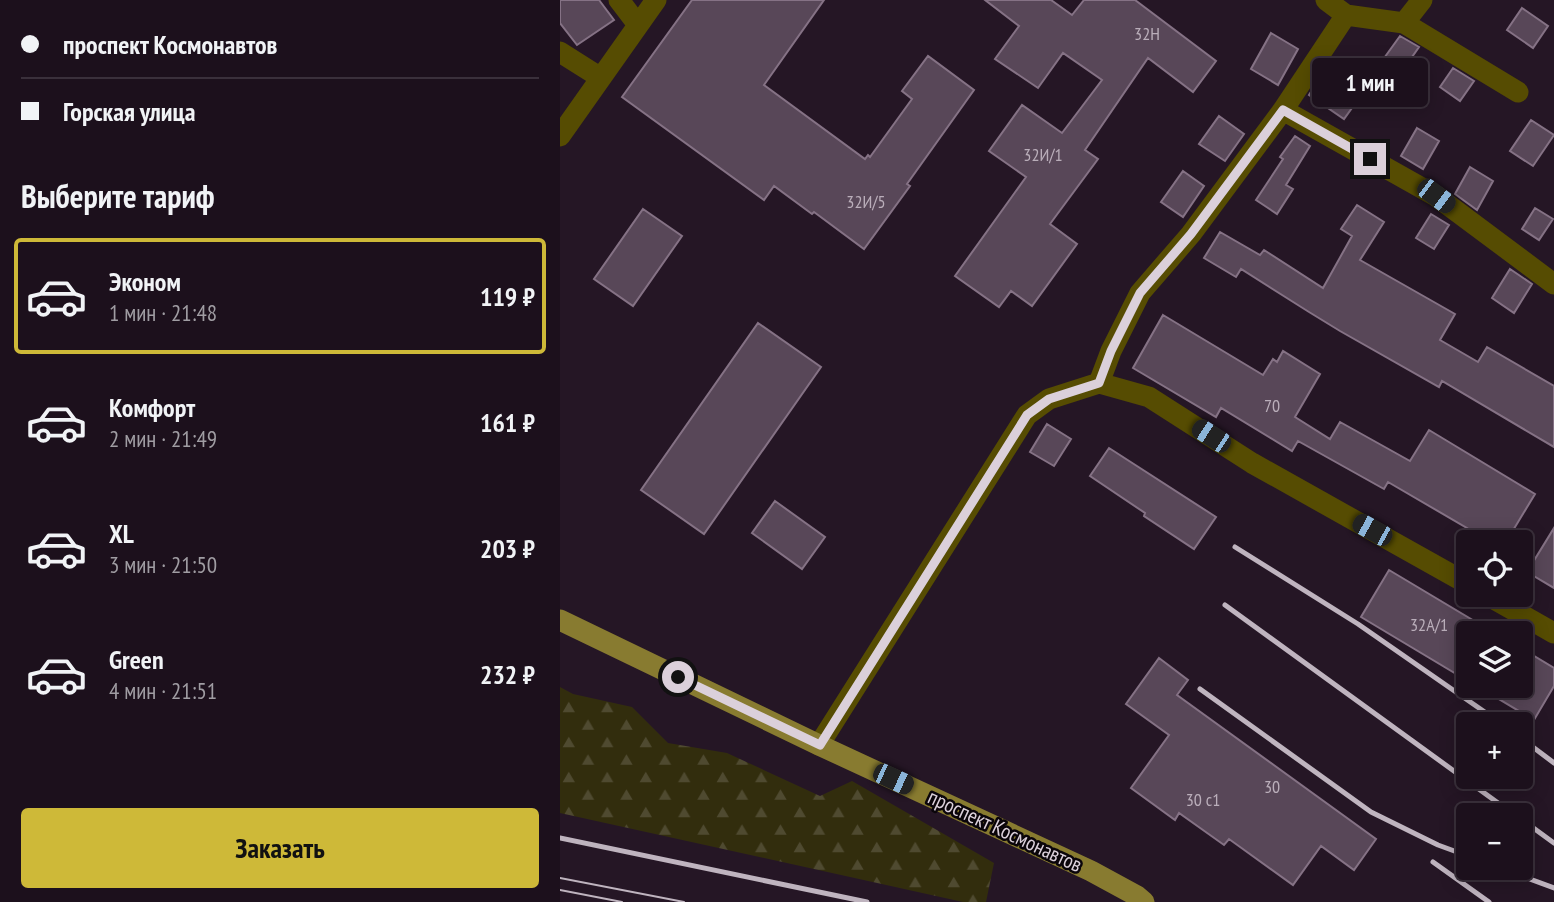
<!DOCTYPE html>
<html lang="ru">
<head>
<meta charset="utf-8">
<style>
  body { margin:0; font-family:"PT Sans Narrow",sans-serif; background:#291e29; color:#f1f3f6; height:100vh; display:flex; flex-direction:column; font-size:26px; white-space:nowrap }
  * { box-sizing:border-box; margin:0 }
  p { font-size:23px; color:#a09da3 }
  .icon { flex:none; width:38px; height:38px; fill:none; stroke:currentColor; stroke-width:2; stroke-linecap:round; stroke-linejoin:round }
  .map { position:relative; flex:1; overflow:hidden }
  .sheet { display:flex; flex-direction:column; background:#1c101c; width:560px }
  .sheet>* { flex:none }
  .top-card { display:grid; align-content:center; height:154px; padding:0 21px; background:#1c101c }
  .buttons { position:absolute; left:896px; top:530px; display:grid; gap:14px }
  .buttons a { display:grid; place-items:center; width:77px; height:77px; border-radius:7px; background:#1c101c; box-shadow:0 4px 18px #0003,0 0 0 2px #3a303b; font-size:35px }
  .end { position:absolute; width:32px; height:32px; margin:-16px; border:9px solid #dbd0da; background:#111; box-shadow:0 0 0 4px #111 }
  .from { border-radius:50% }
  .bubble { position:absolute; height:49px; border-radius:7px; background:#1c101c; box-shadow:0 4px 18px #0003,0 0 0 2px #3a303b; font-size:23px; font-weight:700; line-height:49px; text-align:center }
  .car { position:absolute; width:21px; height:42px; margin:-21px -10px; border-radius:9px; box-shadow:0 0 5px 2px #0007; background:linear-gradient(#222 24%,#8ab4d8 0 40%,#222 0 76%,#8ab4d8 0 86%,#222 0) }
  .top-card b { display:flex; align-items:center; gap:24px; height:66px; font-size:26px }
  .top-card b+b { border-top:2px solid #3a303b }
  .top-card i { width:18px; height:18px; background:#f1f3f6 }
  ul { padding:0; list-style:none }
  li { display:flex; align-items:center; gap:21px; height:116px; margin:0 14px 10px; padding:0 7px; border:4px solid transparent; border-radius:7px }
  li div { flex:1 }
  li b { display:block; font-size:26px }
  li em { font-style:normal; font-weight:700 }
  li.current { border-color:#ceb938 }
  li>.icon { width:63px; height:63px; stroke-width:1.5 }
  h2 { padding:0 21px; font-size:32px; line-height:84px }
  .primary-button { display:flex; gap:14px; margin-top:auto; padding:14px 21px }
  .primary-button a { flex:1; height:80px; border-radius:7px; background:#ceb938; color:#111; font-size:28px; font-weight:700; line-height:80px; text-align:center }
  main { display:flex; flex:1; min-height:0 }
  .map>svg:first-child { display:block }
  .forest { fill:url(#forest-firs) }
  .building { fill:#584758; stroke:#857285; stroke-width:2 }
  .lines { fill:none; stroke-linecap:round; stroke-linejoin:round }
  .minor { stroke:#564c02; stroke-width:21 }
  .major { stroke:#887b30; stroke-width:21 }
  .tram { stroke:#bfb4bf; stroke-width:2 }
  .rail { stroke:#bfb4bf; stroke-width:5 }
  .route { stroke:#dbd0da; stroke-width:9 }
  .labels { text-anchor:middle; stroke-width:5; stroke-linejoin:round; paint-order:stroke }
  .number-label { font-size:18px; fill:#baaeba }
  .street-label { font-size:21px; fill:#dbd0da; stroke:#0a050a }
</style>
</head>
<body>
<main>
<section class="sheet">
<div class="top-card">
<b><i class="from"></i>проспект Космонавтов</b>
<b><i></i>Горская улица</b>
</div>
<h2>Выберите тариф</h2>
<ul>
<li class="current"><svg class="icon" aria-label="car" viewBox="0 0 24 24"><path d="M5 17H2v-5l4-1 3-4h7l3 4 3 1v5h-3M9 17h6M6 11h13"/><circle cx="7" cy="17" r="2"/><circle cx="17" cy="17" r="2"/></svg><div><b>Эконом</b><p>1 мин · 21:48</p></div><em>119 ₽</em></li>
<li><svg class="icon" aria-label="car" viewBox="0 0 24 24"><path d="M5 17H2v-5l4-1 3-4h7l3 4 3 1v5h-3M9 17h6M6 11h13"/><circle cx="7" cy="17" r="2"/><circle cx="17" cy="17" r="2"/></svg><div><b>Комфорт</b><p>2 мин · 21:49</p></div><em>161 ₽</em></li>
<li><svg class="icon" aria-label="car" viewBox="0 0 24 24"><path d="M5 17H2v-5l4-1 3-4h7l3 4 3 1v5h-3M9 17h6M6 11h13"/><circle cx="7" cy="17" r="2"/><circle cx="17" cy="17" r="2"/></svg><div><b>XL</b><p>3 мин · 21:50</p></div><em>203 ₽</em></li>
<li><svg class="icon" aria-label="car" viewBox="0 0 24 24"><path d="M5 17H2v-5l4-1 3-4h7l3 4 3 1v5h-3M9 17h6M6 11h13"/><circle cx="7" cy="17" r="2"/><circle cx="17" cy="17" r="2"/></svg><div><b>Green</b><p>4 мин · 21:51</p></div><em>232 ₽</em></li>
</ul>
<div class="primary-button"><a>Заказать</a></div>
</section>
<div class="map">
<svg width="994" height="902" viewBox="0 0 994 902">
  <defs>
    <pattern id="forest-firs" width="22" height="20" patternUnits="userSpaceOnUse" patternTransform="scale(1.75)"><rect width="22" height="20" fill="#322d0d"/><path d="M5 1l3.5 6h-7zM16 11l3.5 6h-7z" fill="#4f4a30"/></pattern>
  </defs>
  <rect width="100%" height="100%" fill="#251625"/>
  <path class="forest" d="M0 687 13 694 72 707 108 743 167 753 260 796 292 781 434 863 426 902H403L0 813Z"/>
  <path class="building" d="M0 0H39L54 20 17 45 0 23Z
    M132 0H264L204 85 305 159 308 155 310 157 352 99 342 91 368 56 414 90 347 184 350 186 304 249 254 212 252 214 214 186 204 200 62 97Z
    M425 0H491L512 15 524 0H575L656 61 633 92 588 58 525 150 538 159 490 224 517 244 472 306 451 291 439 307 395 276 466 177 429 151 462 105 502 133 542 80 503 53 478 88 435 59 459 26Z
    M962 8 988 26 973 48 947 30Z
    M711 33 738 49 718 85 691 69Z
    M840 36 859 47 840 74 822 61Z
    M793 67 812 80 784 119 749 95 761 76 778 87Z
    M893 68 914 81 900 101 880 87Z
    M659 116 684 134 665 161 639 144Z
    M971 120 994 135 973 166 950 151Z
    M857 128 879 141 863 169 841 156Z
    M735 136 750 146 726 185 733 189 717 214 696 200 723 159 720 157Z
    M910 167 933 181 917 210 895 194Z
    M623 171 644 186 623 217 601 202Z
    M797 205 824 222 800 260 895 314 880 340 918 362 927 347 994 386V447L882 381 879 387 780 331 749 312 681 269 676 277 644 258 660 232 700 255 704 250 763 288 792 236 781 229Z
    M975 208 993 219 979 240 962 229Z
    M83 209 122 236 73 306 34 279Z
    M871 214 889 225 874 249 856 238Z
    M950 269 972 284 954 313 932 298Z
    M603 315 703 375 713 359 717 362 723 351 760 374 735 417 770 439 780 422 850 461 869 430 975 494 946 542H931L828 482 824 489 738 441 732 451 661 408 656 417 573 368Z
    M198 323 261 367 144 534 81 490Z
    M487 424 511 439 494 466 470 452Z
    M549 448 656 517 634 549 584 516 585 513 530 476Z
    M215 501 265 537 242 569 192 533Z
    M994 528V588L967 572Z
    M829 570 936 634H908V681L801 617Z
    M961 648 994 668V686L974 720 917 686H961Z
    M599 658 628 680 617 695 816 839 794 870 761 846 733 885 669 839 664 845 619 813 615 820 571 788 609 735 566 704Z"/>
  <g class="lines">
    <path class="minor" d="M59 0 78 25
      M766 0 786 15
      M786 15 844 23 958 92
      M844 23 862 0
      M0 52 41 78
      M723 110 876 196 994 284
      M0 136 96 0
      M539 383 551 351 580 293 631 234 723 110 786 15
      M539 383 589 397 692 463 908 584
      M927 595 994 633
      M259 745 467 415 489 399 539 383"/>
    <path class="major" d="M0 620 259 745 531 871 577 896 584 902"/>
    <path class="tram" d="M0 878 124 902
      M0 890 62 902"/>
    <path class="rail" d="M675 547 798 624 942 724
      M665 605 956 816
      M640 689 811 812 878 845 908 856
      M961 738 994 763
      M961 819 994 843
      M0 838 307 902
      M873 862 929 902
      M940 868 994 888"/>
  </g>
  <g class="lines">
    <path class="route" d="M118 677 260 745 467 415 489 399 539 383 551 351 580 293 631 234 723 110 810 159"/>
  </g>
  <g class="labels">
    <g class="number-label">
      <text x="587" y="40">32Н</text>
      <text x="483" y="161">32И/1</text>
      <text x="306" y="208">32И/5</text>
      <text x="712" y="412">70</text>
      <text x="869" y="631">32А/1</text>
      <text x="712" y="793">30</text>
      <text x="643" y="806">30 с1</text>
    </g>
    <g class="street-label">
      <text transform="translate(445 831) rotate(25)" y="7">проспект Космонавтов</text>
    </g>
  </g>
</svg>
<div class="buttons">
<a><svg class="icon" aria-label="locate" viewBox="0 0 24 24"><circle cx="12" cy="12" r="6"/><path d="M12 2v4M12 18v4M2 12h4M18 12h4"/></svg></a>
<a><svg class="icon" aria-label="layers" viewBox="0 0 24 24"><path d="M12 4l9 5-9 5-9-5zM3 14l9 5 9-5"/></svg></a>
<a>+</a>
<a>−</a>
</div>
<i class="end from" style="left:118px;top:677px"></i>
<i class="end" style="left:810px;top:159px"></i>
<div class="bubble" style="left:752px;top:58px;width:116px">1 мин</div>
<i class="car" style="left:876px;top:196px;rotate:127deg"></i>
<i class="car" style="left:651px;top:436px;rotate:303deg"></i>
<i class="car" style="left:812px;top:530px;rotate:299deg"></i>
<i class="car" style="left:333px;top:779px;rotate:115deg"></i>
</div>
</main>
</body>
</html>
